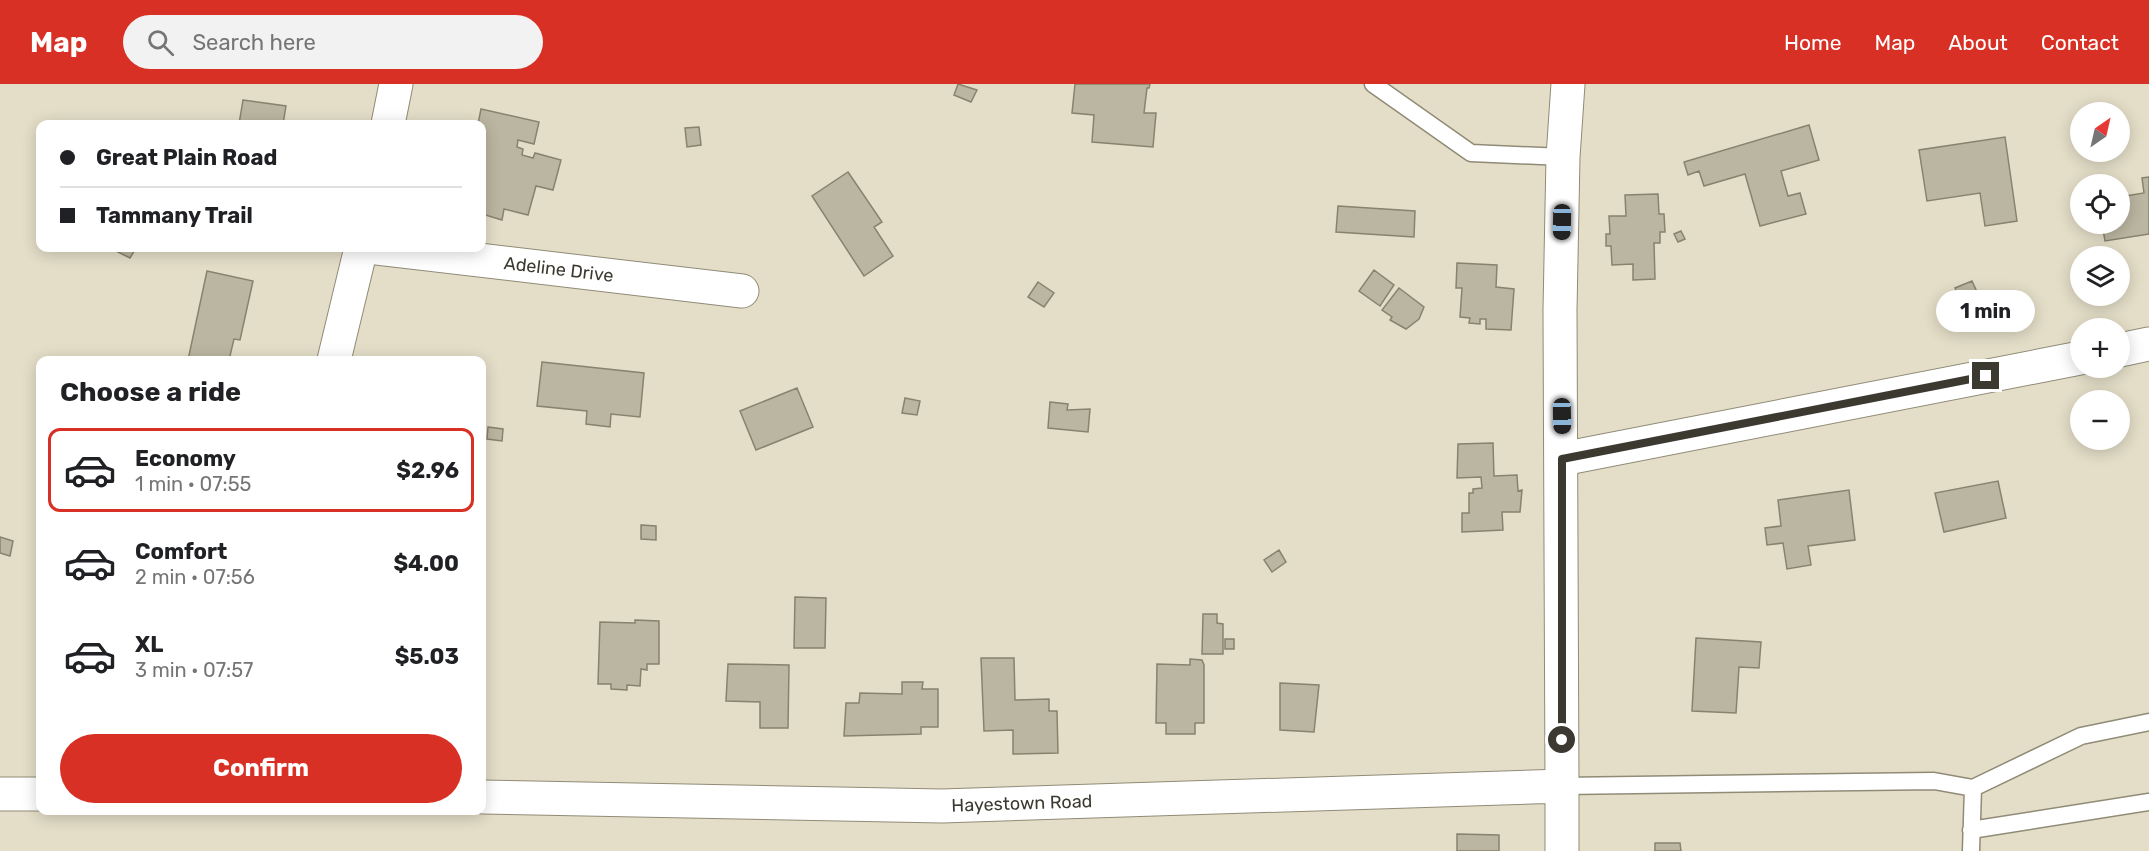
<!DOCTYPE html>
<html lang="en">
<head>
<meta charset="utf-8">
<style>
  body { margin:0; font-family:Rubik,sans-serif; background:#f2f2f2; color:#202124; height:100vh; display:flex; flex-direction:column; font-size:22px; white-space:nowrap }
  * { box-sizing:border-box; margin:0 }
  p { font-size:20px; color:#757577 }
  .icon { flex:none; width:33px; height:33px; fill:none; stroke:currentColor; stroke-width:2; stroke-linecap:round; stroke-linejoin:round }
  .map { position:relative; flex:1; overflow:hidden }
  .panel { position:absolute; left:36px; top:272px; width:450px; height:459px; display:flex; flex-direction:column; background:#fff; border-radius:12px; box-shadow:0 3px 15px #0003 }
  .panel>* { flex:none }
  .hud { position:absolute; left:36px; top:36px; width:450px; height:132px; border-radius:12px; box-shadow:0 3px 15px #0003; display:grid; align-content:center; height:132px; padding:0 24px; background:#fff }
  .needle { width:39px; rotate:34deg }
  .fabs { position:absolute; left:2070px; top:18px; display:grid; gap:12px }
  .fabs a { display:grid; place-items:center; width:60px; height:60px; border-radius:50%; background:#fff; box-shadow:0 3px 15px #0003; font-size:30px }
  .end { position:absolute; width:27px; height:27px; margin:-14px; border:8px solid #3c3931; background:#fff; box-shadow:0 0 0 3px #fff }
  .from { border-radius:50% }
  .bubble { position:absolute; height:42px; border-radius:21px; background:#fff; box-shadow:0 3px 15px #0003; font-size:20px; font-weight:700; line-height:42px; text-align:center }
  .car { position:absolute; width:18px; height:36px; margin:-18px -9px; border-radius:8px; box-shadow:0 0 4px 2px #0007; background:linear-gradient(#222 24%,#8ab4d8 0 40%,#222 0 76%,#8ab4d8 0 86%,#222 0) }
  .hud b { display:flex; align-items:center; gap:21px; height:57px; font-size:22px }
  .hud b+b { border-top:2px solid #e0e0e0 }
  .hud i { width:15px; height:15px; background:#202124 }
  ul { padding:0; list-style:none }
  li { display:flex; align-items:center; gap:18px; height:84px; margin:0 12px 9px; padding:0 12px; border:3px solid transparent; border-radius:12px }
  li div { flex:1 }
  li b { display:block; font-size:22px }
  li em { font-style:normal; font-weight:700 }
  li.on { border-color:#d93025 }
  li>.icon { width:54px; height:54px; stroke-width:1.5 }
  h2 { padding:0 24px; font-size:27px; line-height:72px }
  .cta { display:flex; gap:12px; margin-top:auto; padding:12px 24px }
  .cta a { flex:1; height:69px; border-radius:36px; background:#d93025; color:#fff; font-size:24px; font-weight:700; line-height:69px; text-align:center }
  header { display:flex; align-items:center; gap:36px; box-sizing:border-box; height:84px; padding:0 30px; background:#d93025; color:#fff }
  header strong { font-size:28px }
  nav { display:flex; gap:33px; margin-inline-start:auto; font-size:21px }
  .search { width:420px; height:54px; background:#f2f2f2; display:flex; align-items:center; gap:15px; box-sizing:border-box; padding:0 21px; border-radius:33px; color:#757577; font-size:22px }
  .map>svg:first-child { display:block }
  .building { fill:#bbb6a1; stroke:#88836e; stroke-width:1.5 }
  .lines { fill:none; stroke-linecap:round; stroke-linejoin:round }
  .service-casing { stroke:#908b77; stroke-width:19 }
  .minor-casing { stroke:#908b77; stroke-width:35 }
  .tertiary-casing { stroke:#908b77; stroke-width:35 }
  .service { stroke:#fff; stroke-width:16 }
  .minor { stroke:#fff; stroke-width:33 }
  .tertiary { stroke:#fff; stroke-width:33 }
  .route { stroke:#3c3931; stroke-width:8 }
  .labels { text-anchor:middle; stroke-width:4.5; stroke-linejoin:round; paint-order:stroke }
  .street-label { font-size:18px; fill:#3c3931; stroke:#e4dec8 }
</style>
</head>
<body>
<header>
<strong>Map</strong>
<div class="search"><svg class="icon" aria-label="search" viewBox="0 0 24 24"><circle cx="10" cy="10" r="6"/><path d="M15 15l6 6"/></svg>Search here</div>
<nav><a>Home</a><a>Map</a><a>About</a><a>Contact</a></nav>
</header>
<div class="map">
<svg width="2149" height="767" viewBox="0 0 2149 767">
  <rect width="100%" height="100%" fill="#e4dec8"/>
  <path class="building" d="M958 0 977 6 971 18 954 11Z
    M1075 0H1150L1149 4H1147L1144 29H1156L1153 63 1092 58 1094 31 1072 29Z
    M243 16 286 22 283 40H239Z
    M481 25 539 38 534 60 518 56 517 63 523 65 522 71 533 74 535 69 561 76 553 106 536 102 528 131 504 125 502 136 482 130V40H478Z
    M1809 41 1819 76 1781 87 1788 112 1800 109 1806 130 1760 142 1745 90 1704 102 1699 87 1688 91 1684 78Z
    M699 43 701 61 687 63 685 44Z
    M2005 53 2017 137 1985 142 1980 109 1927 117 1919 66Z
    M848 88 882 138 874 143 893 172 864 192 812 112Z
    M2149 93V150L2105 157 2102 140H2120V113L2144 109 2142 94Z
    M1658 110 1659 130H1664L1665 148H1660V159H1654L1655 195 1633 196V180L1612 181 1611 162H1606V150H1610L1609 132H1626L1625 111Z
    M1338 122 1415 127 1414 153 1336 148Z
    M1681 147 1685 155 1678 158 1674 150Z
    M116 164H136L130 174 114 166Z
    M1457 179 1497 181 1496 203 1514 205 1511 246 1486 245V235H1480V240L1469 239 1470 234 1460 233 1462 204H1456Z
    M1374 186 1394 201 1380 222 1359 207Z
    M207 187 253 197 240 256 234 255 229 276H188Z
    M1972 197 1977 208 1960 216 1955 204Z
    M1038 198 1054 209 1044 223 1028 213Z
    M1399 204 1424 223 1419 235 1406 245 1390 236 1392 233 1382 226Z
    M542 278 644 289 640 333 611 330 610 343 586 340 587 327 537 322Z
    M797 304 813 343 756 366 740 327Z
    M905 314 920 317 917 331 902 329Z
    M1050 318 1068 320 1067 326 1090 325 1088 348 1048 344Z
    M488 343 503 345 502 357 487 355Z
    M1493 359 1494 392 1517 391 1518 407 1522 406 1520 428H1502L1503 446 1462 448V429H1469V409H1473V405L1482 404 1481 393 1457 394 1458 360Z
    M1998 397 2006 434 1944 448 1935 409Z
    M1849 406 1855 456 1808 462 1811 481 1787 485 1783 459 1767 461 1765 444 1781 442 1778 416Z
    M641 441 656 442V456L641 455Z
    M0 453 13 457 10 472 0 469Z
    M1279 466 1286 478 1272 488 1264 476Z
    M795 513 826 514 825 564H794Z
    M1203 530H1217V539L1223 540V570H1202Z
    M635 536 659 537V580H647V586L641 585 640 602 627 601V606L611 605V600H598L600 538 635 539Z
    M1696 554 1761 558 1759 584 1739 583 1736 629 1692 627Z
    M1225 555H1234V565H1225Z
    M981 574H1014L1015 616 1049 615V627H1057L1058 669 1013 670V646L984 647Z
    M1190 575 1202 576 1204 581V639H1195V650H1166V639H1156L1157 580 1190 581Z
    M728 580 789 581 788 644H760V618L726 617Z
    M902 598H923L922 605H938V643H921V650L844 652 846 619H859L860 609 902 610Z
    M1280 599 1319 601 1314 648 1280 646Z
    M1457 750 1499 751V767H1457Z
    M1655 759H1680L1681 767H1655Z"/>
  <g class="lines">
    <defs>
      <path id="service" d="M1373 0 1471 69 1563 73
        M1562 702 1934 697 1973 704 2081 652 2149 638
        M1971 746 2149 718
        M1971 767 1973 704"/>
      <g id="minor">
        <path d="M388 40 396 0"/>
        <path id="s1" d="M377 164 742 207"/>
        <path d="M2120 266 2149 260"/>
        <path d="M334 276 361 164"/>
        <path d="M1562 375 2080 274"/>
        <path d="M1562 702 1560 226 1563 73 1568 0"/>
      </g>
      <g id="tertiary">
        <path d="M0 710H40"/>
        <path id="s2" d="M482 713 942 722 1562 702V767"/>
      </g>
    </defs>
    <use href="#service" class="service-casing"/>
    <use href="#minor" class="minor-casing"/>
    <use href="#tertiary" class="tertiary-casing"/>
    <use href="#service" class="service"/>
    <use href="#minor" class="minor"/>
    <use href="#tertiary" class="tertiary"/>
  </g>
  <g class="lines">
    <path class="route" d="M1562 656V375L1986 292"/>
  </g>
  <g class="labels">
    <g class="street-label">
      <text dy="6" stroke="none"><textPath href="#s1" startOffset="183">Adeline Drive</textPath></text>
      <text dy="6" stroke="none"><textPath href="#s2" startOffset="540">Hayestown Road</textPath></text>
    </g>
  </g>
</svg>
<div class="fabs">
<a><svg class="needle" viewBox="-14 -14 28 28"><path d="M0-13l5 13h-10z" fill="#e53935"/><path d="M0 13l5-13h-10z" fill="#757577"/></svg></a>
<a><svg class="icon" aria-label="locate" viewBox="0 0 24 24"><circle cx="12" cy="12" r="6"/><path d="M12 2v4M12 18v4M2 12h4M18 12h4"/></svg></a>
<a><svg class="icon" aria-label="layers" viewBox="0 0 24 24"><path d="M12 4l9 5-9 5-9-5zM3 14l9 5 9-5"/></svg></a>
<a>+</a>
<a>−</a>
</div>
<i class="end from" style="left:1562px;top:656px"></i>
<i class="end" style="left:1986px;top:292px"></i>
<div class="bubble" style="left:1936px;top:206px;width:99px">1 min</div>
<i class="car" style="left:1562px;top:138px;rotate:181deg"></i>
<i class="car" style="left:1562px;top:332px;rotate:179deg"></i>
<div class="hud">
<b><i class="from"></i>Great Plain Road</b>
<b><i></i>Tammany Trail</b>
</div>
<section class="panel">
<h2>Choose a ride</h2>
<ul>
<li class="on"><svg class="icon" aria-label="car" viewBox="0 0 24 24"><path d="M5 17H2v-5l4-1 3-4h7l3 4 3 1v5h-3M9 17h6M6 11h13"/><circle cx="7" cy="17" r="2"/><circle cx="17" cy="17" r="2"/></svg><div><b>Economy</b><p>1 min · 07:55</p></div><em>$2.96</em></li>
<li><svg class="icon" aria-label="car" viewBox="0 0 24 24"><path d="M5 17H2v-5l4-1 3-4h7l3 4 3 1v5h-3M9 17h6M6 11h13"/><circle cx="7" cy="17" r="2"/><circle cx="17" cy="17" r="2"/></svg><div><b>Comfort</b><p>2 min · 07:56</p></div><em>$4.00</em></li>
<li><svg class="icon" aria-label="car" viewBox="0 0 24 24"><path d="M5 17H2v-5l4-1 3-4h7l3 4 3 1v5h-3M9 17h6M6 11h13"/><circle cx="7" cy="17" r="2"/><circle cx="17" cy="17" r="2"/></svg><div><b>XL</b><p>3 min · 07:57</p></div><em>$5.03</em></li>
</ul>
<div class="cta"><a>Confirm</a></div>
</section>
</div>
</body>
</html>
